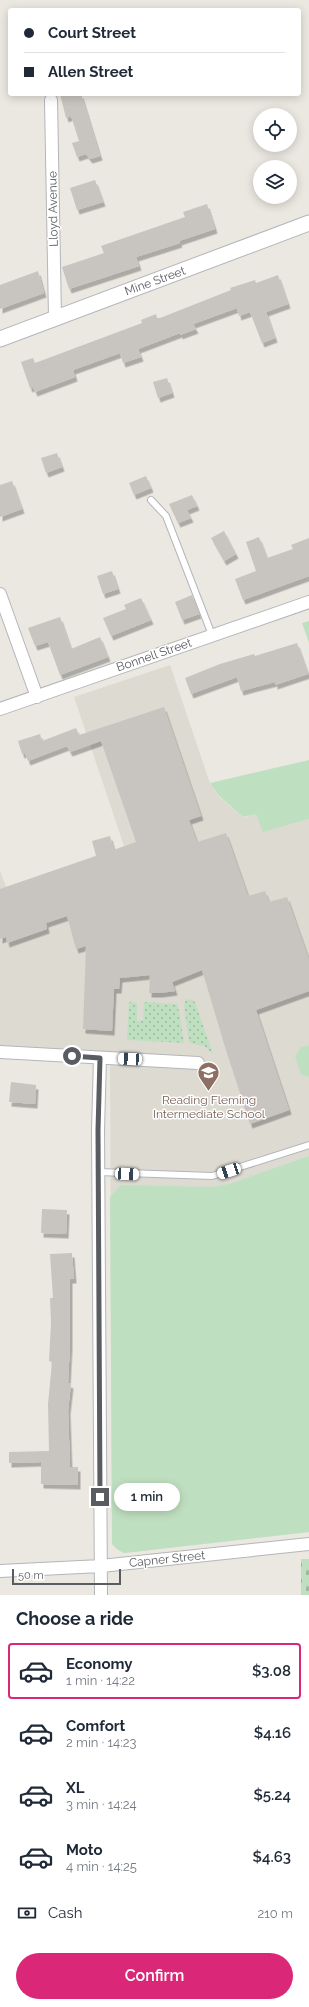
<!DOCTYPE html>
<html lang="en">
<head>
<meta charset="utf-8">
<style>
  body { margin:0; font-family:Raleway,sans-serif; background:#f2f2f3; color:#1f2937; height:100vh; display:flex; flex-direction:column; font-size:15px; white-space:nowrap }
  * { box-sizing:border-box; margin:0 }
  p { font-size:13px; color:#747a83 }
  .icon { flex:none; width:22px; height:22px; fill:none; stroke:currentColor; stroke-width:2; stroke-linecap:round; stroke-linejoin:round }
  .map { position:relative; height:1595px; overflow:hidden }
  .panel { display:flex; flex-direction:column; background:#fff; flex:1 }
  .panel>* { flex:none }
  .banner { position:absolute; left:8px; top:8px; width:293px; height:88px; border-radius:4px; box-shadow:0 2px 10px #0003; display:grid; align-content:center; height:88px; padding:0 16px; background:#fff }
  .buttons { position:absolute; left:253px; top:108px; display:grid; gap:8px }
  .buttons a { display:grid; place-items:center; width:44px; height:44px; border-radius:50%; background:#fff; box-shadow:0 2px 10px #0003; font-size:20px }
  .scale { position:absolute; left:12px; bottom:10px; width:109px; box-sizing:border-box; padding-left:4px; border:2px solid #595c60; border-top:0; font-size:11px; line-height:14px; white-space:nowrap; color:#595c60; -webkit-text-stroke:3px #fff; paint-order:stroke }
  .end { position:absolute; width:18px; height:18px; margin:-9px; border:5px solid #595c60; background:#fff; box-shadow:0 0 0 2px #fff }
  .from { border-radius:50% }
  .bubble { position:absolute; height:28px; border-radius:14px; background:#fff; box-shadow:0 2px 10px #0003; font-size:13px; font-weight:600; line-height:28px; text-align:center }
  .car { position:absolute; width:12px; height:24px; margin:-12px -6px; border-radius:5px; box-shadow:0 0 3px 1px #0007; background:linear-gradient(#fff 24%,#345 0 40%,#fff 0 76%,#345 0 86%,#fff 0) }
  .banner b { display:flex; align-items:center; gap:14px; height:38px; font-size:15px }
  .banner b+b { border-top:1px solid #e0e1e3 }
  .banner i { width:10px; height:10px; background:#1f2937 }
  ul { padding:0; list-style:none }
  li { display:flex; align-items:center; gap:12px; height:56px; margin:0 8px 6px; padding:0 8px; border:2px solid transparent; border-radius:4px }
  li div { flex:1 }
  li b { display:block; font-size:15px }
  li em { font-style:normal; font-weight:600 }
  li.on { border-color:#db2777 }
  li>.icon { width:36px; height:36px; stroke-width:1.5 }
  h2 { padding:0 16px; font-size:18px; line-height:48px }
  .pay { display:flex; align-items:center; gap:10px; height:44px; padding:0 16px; font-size:15px }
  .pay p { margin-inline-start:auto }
  .cta { display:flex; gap:8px; margin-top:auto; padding:8px 16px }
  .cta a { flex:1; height:46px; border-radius:24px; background:#db2777; color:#fff; font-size:16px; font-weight:600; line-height:46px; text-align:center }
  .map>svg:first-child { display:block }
  .education { fill:#dddad2 }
  .grass { fill:url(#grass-dots) }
  .cemetery { fill:url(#cemetery-stones) }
  .park { fill:#bfe0c0 }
  .building { fill:#c8c5c0; filter:url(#shadow) }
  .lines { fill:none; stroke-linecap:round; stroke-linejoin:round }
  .service-casing { stroke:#b3b6ba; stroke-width:8 }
  .minor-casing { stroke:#b3b6ba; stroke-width:14 }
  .tertiary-casing { stroke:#b3b6ba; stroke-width:17 }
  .service { stroke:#fff; stroke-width:6 }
  .minor { stroke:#fff; stroke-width:12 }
  .tertiary { stroke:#fff; stroke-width:15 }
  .route { stroke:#595c60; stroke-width:5 }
  .labels { text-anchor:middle; stroke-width:3; stroke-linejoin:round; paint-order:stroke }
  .street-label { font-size:12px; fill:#595c60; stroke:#fff }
  .education-label { font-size:12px; fill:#785e54; stroke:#fff }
</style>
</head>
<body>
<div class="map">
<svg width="309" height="1595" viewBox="0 0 309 1595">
  <defs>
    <pattern id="grass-dots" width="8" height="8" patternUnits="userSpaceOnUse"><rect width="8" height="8" fill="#bfe0c0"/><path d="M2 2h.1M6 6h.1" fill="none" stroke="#9eb99f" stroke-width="1.8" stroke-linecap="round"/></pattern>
    <pattern id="cemetery-stones" width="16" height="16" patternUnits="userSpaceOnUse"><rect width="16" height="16" fill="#bfe0c0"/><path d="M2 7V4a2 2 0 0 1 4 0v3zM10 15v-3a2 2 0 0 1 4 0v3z" fill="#9eb99f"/></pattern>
    <filter id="shadow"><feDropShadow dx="2.5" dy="4.5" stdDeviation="0" flood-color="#0004"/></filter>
  </defs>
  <rect width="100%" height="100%" fill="#ebe8e1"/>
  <path class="education" d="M170 665 210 783 219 797 244 818 256 813 284 826 309 819V1045L301 1047V1075L309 1077V1532L124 1553 117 1549 112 1544 110 1053 0 1050V871L6 887 124 846 74 697Z"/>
  <path class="grass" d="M190 999 195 1002 213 1054 204 1046 189 1043 184 1005 186 1000Z
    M129 1002 137 1003V1021L143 1020 144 1002 177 1004 180 1015 184 1043 127 1040Z"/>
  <path class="cemetery" d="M301 1559H309V1595H301Z"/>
  <path class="park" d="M309 621V643L302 623Z
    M309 760V819L263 832 256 814 243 817 219 796 210 783Z
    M309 1045V1077L301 1075 295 1056 301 1047Z
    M309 1156V1532L124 1553 117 1549 112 1544 110 1197 121 1185 212 1187 229 1184Z"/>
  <path class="building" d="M60 94H81L100 156 90 159 86 154 77 157 72 143 79 141 71 116 66 118Z
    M95 180 103 202 77 210 70 188Z
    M207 204 215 229 179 241 180 243 136 257 139 266 69 289 62 267 104 253 101 246 185 217 183 212Z
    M38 271 44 293 0 309V285Z
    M278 275 288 304 266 312 275 338 262 343 250 312 239 316 237 308 193 324 196 329 180 335V333L138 349 141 357 123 363 120 353 73 370 75 377 35 392 33 387 30 388 21 362 33 358 35 363 142 323 141 320 156 314 157 318H160L231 290 230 288 255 280 256 283Z
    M167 378 172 393 158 398 153 382Z
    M57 453 62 467 46 473 41 458Z
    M146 476 151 488 134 495 129 483Z
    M12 481 22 509 0 517V485Z
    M192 495 197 506 187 510 191 518 178 523 169 504Z
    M224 531 236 554 224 561 211 538Z
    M259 537 267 558 293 549 291 545 309 538V576L243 600 235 579 256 571 246 542Z
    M112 571 118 589 103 594 97 576Z
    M192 595 199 614 182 620 175 602Z
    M141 598 151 620 111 636 103 618 126 609 124 605Z
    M60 617 71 649 100 637 108 657 60 675 48 642 35 646 28 628Z
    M297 643 308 674 275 685V682L241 691 237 677 191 694 185 678 220 664 254 654 255 656Z
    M164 707 201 816 189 820 197 842 226 833 248 896 265 891 269 902 287 897 309 960V991L256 1010 289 1110 250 1124 225 1047 202 970 172 982 175 991 160 993H149L150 975 120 978 119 989H114L112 1031 83 1029 86 946 76 949 67 916 46 923 47 929 7 943 6 937 0 939V889L96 856 92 841 110 836 114 850 136 842 101 741 70 752 67 746 28 761 25 753 22 754 18 741 40 734 42 741 76 728 79 735Z
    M11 1082 36 1085 35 1104 9 1102Z
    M42 1209 67 1210 66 1234 41 1233Z
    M72 1253 74 1279H70V1344L68 1383 71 1384 68 1410 70 1467H78V1485L41 1484V1462L9 1463V1452L49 1451 48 1404 52 1362 49 1361 51 1323 50 1298H53L50 1254Z"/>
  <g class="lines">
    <defs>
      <path id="service" d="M151 500 166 516 212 635
        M98 1172 212 1176 309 1145"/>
      <path id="minor" d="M51 100 55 318
        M0 594 37 697
        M0 709 309 602
        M0 1052 198 1063
        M100 1058 98 1130 101 1595
        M0 1571 101 1566 309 1544"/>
      <path id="tertiary" d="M0 339 309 223"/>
    </defs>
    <use href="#service" class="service-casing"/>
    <use href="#minor" class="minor-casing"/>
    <use href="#tertiary" class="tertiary-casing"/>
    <use href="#service" class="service"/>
    <use href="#minor" class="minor"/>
    <use href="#tertiary" class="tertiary"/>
  </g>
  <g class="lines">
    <path class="route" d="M72 1056 100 1058 98 1130 100 1497"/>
  </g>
  <defs>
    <symbol id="school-pin" viewBox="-11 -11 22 30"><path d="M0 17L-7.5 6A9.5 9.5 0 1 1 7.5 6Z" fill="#8d6e63" stroke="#fff"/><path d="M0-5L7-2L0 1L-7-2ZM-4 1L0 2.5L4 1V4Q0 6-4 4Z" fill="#fff"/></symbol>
  </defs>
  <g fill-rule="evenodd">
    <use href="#school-pin" x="196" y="1060" width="25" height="34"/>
  </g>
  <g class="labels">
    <g class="street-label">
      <text transform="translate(53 209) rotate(-91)" y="4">Lloyd Avenue</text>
      <text transform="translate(155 281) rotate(-20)" y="4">Mine Street</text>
      <text transform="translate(154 655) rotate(-19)" y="4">Bonnell Street</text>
      <text transform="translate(167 1559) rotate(-6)" y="4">Capner Street</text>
    </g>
    <g class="education-label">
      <text x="209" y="1104">Reading Fleming<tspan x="209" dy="14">Intermediate School</tspan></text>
    </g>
  </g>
</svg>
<div class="buttons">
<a><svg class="icon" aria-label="locate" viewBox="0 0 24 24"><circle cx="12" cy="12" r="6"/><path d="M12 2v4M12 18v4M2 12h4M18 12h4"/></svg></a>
<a><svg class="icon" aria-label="layers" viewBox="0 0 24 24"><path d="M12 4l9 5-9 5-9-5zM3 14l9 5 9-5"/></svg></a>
</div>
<div class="scale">50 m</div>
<i class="end from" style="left:72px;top:1056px"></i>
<i class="end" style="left:100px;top:1497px"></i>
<div class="bubble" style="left:114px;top:1483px;width:66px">1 min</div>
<i class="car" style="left:130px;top:1059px;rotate:273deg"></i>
<i class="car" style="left:229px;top:1171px;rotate:252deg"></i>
<i class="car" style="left:127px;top:1174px;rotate:93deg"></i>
<div class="banner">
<b><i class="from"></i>Court Street</b>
<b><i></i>Allen Street</b>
</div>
</div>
<section class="panel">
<h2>Choose a ride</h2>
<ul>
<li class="on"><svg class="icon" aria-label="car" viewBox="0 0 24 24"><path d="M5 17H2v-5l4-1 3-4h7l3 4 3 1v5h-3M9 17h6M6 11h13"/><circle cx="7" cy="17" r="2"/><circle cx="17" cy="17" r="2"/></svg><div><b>Economy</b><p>1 min · 14:22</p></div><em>$3.08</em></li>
<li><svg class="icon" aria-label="car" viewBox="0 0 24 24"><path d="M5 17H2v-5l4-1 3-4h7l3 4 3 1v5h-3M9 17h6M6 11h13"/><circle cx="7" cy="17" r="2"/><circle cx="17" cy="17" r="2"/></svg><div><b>Comfort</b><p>2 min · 14:23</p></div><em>$4.16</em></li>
<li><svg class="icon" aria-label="car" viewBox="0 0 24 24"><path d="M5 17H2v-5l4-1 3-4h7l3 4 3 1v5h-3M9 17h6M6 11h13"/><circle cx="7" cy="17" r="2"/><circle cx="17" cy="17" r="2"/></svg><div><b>XL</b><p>3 min · 14:24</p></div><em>$5.24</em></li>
<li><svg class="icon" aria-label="car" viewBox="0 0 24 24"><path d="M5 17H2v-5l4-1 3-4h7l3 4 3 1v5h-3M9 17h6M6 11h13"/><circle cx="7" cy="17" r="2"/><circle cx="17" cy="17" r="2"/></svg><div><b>Moto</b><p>4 min · 14:25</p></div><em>$4.63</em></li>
</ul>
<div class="pay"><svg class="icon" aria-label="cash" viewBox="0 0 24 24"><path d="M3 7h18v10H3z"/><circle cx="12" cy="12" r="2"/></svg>Cash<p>210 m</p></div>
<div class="cta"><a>Confirm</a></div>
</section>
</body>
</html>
